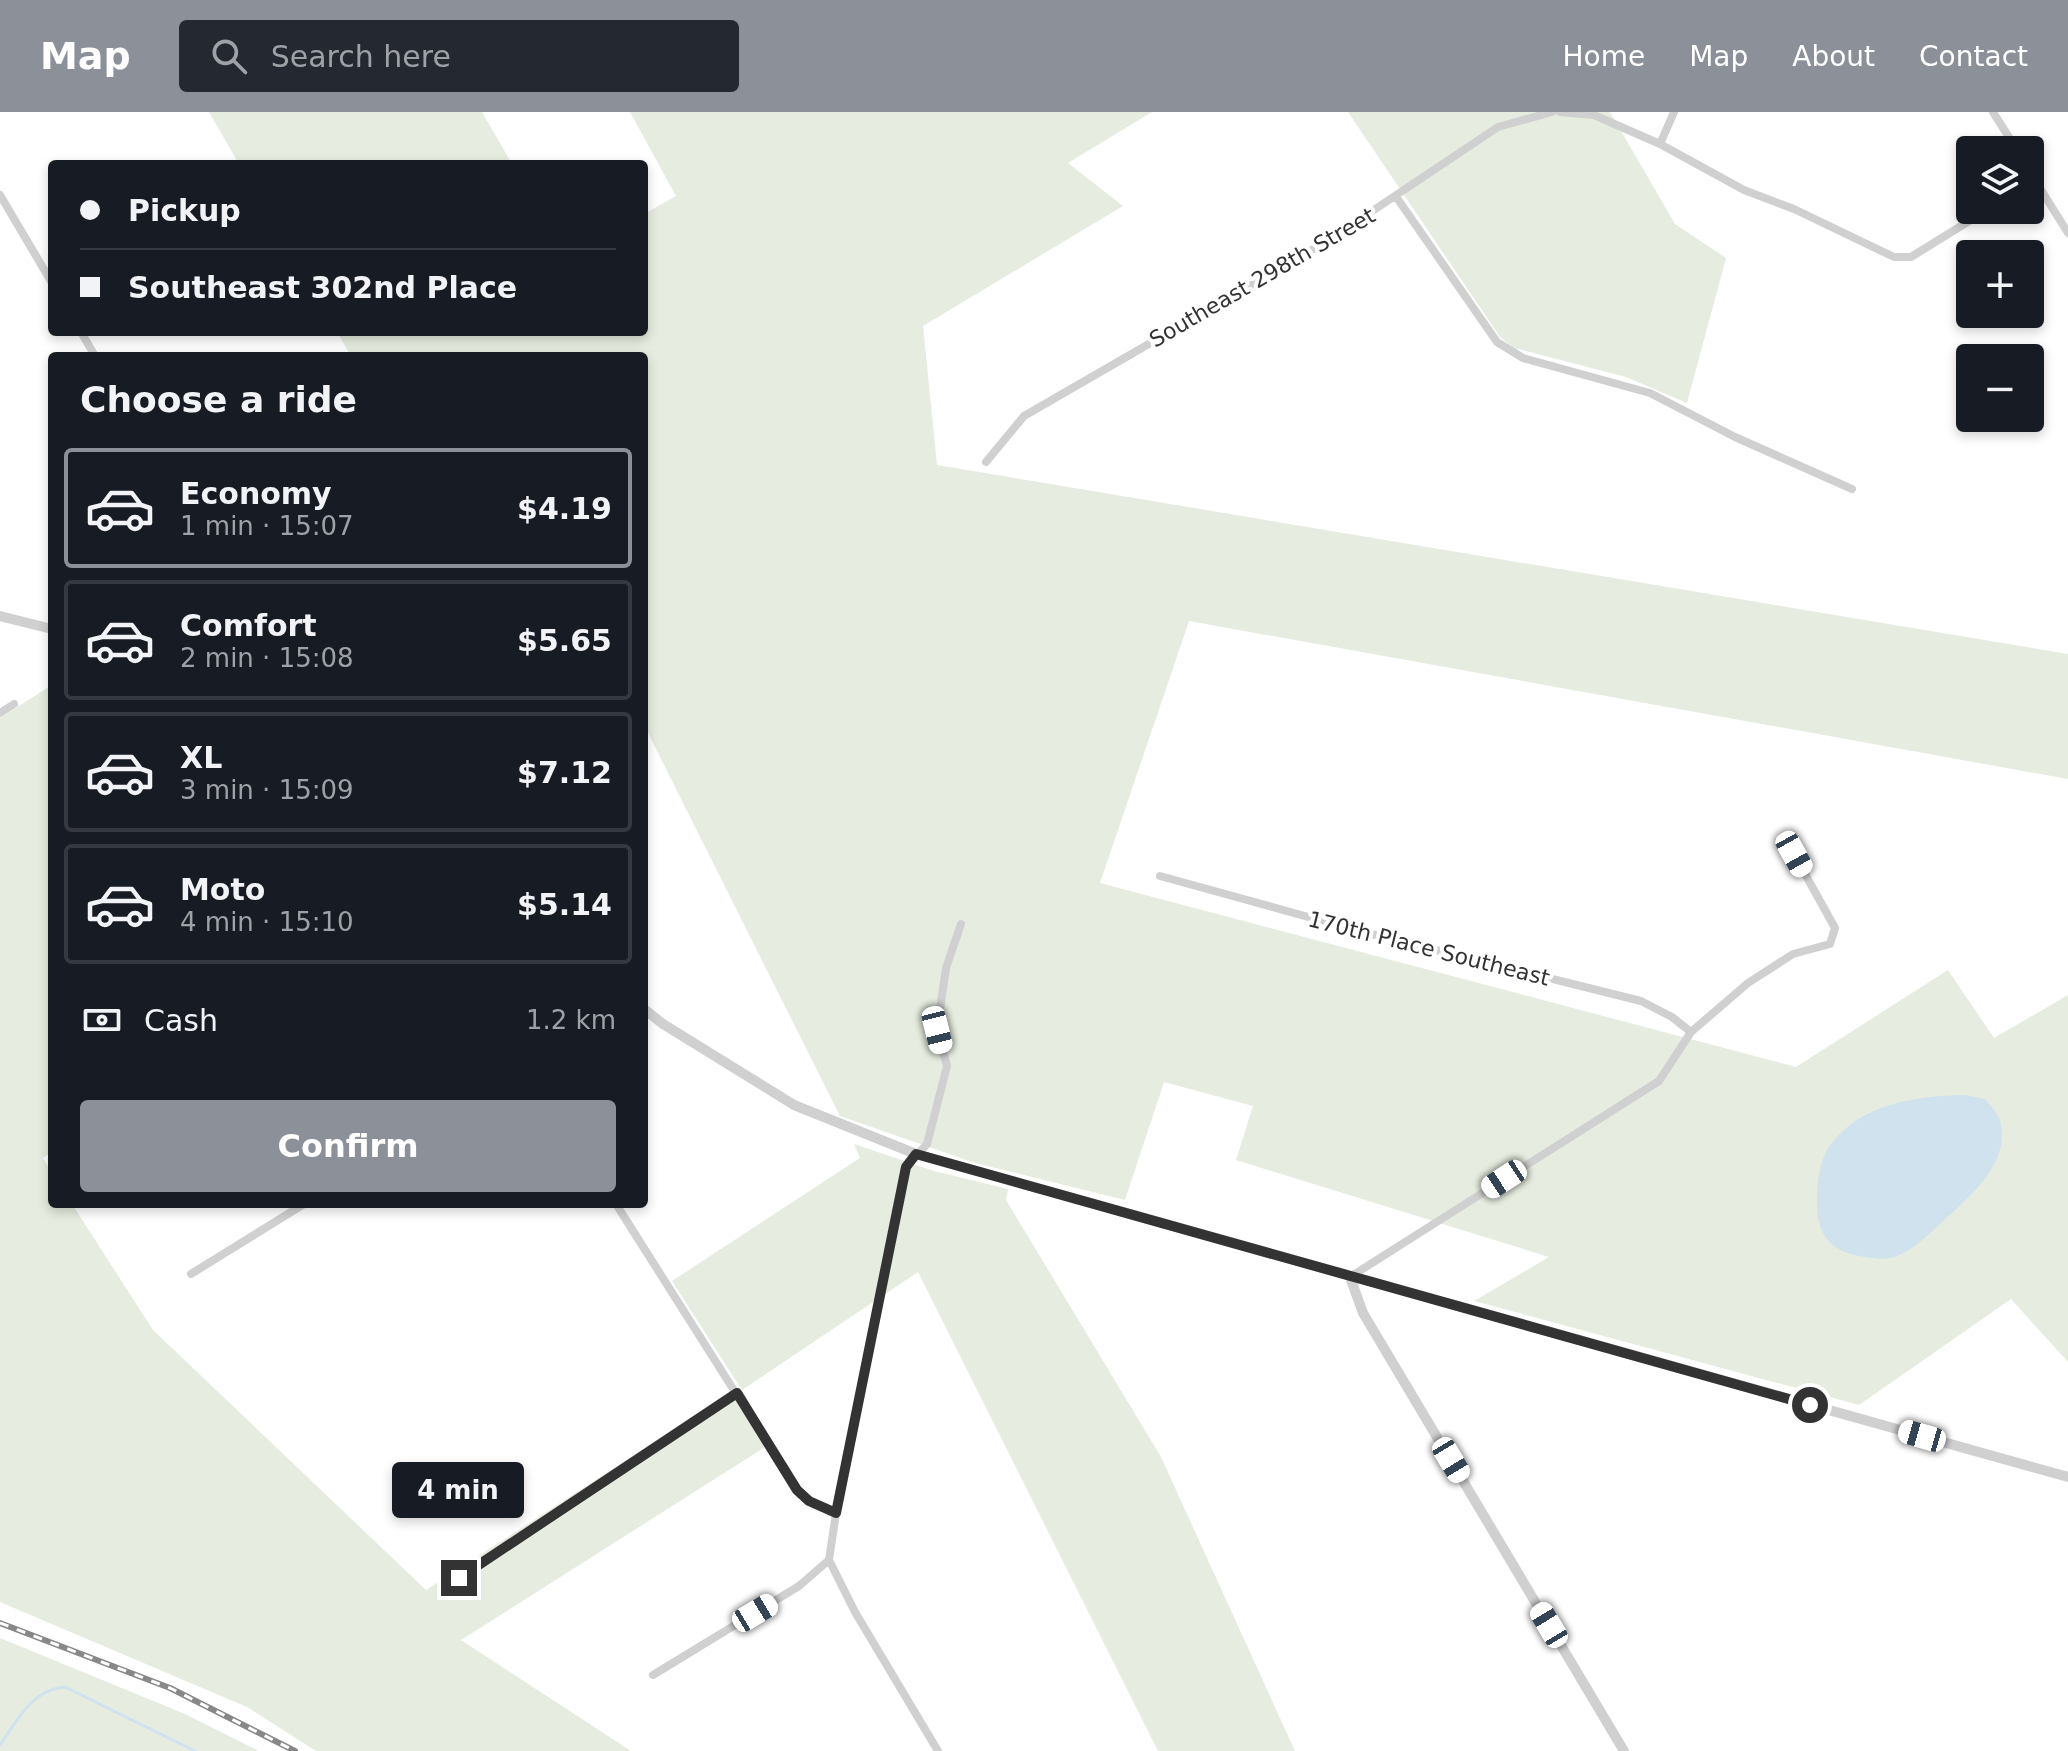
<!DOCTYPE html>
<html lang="en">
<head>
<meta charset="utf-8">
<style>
  body { margin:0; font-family:"DejaVu Sans",sans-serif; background:#242831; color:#f1f3f6; height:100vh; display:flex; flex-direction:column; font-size:30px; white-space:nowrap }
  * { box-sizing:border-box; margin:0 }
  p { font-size:26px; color:#9ea1a6 }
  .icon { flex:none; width:44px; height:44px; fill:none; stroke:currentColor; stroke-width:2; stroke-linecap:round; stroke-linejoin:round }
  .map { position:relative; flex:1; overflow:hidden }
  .side { position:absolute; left:48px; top:240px; width:600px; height:856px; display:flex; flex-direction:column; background:#171b24; border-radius:8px; box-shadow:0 4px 12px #0003 }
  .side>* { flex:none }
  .guide { position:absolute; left:48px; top:48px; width:600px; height:176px; border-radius:8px; box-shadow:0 4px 12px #0003; display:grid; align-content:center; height:176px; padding:0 32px; background:#171b24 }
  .controls { position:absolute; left:1956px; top:24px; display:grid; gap:16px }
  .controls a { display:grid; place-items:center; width:88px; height:88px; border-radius:8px; background:#171b24; box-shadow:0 4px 12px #0003; font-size:40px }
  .end { position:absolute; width:36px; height:36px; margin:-18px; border:10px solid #333; background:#fff; box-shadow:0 0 0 4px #fff }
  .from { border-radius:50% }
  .bubble { position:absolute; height:56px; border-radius:8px; background:#171b24; box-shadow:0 4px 12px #0003; font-size:26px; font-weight:600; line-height:56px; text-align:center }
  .car { position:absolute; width:24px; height:48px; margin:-24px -12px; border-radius:10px; box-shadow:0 0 6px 2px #0007; background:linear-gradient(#fff 24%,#345 0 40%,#fff 0 76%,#345 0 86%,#fff 0) }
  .guide b { display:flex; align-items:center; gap:28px; height:76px; font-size:30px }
  .guide b+b { border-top:2px solid #363941 }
  .guide i { width:20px; height:20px; background:#f1f3f6 }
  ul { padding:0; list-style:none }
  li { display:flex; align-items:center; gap:24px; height:120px; margin:0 16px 12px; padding:0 16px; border:4px solid #363941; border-radius:8px }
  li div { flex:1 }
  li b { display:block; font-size:30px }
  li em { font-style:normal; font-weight:600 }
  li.active { border-color:#8c9099 }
  li>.icon { width:72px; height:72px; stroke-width:1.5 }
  h2 { padding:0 32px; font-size:36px; line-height:96px }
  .pay { display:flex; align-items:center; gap:20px; height:88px; padding:0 32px; font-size:30px }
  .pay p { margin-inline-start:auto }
  .cta { display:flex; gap:16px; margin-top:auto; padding:16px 32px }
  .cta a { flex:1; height:92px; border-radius:8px; background:#8c9099; color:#fff; font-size:32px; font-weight:600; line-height:92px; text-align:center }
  header { display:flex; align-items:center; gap:48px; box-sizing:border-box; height:112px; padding:0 40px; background:#8c9099; color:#fff }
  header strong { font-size:38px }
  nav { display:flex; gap:44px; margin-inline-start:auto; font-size:28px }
  .search { width:560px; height:72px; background:#242831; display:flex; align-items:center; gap:20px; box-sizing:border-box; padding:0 28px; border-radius:8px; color:#9ea1a6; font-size:30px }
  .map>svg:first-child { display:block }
  .green { fill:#e6ecdf }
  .water { fill:#cfe2ee }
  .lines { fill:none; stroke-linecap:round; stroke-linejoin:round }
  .stream { stroke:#cfe2ee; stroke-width:3 }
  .minor { stroke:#d0d0d0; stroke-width:8 }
  .tertiary { stroke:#d0d0d0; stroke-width:10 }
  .rail-casing { stroke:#888; stroke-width:6 }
  .rail { stroke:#fff; stroke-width:3; stroke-dasharray:9; stroke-linecap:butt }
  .route { stroke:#333; stroke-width:10 }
  .labels { text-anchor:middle; stroke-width:8; stroke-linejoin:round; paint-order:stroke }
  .street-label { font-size:22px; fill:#333; stroke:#fff }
</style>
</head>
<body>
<header>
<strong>Map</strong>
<div class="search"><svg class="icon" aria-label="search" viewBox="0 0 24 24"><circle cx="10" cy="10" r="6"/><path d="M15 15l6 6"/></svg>Search here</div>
<nav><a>Home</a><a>Map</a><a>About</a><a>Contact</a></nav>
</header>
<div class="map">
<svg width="2068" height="1639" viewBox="0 0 2068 1639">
  <rect width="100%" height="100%" fill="#fff"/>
  <path class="green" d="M209 0H482L512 52H239Z
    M630 0H1152L1068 51 1123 94 923 214 937 353 2068 542V667L1189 509 1100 771 1796 955 1948 858 1994 926 2068 883V1250L2011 1187 1859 1293 1474 1189 1549 1145 1236 1048 1253 994 1164 970 1125 1088 975 1051 840 1004 644 613V244H351L337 220H644V102L676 84Z
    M1348 0H1610L1675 112 1726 146 1687 291 1626 265 1514 236 1500 225Z
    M52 573V1040L43 1046 52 1061V1092H72L153 1218 426 1478 731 1280 765 1335 461 1528 631 1639H316L247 1595 0 1490V606Z
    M854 1032 934 1059 1008 1077 1006 1088 1161 1345 1295 1639H1158L918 1160 742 1278 672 1169 860 1046Z
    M0 1526 185 1602 259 1639H0Z"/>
  <path class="water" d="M1965 983 1985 987C1989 992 1997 1000 1999 1006 2015 1049 1966 1088 1940 1112 1924 1126 1911 1141 1890 1146 1883 1148 1874 1146 1866 1145 1836 1142 1818 1127 1817 1095 1817 1075 1818 1048 1832 1031 1863 991 1917 984 1965 983Z"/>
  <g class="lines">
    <path class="stream" d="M0 1633C17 1609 32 1577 65 1575L195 1639"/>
    <path class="minor" d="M1560 0 1594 3 1660 32 1744 78 1794 97 1894 145H1911L1987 98
      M1993 0 2017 38
      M1660 32 1674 0
      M2030 60 2068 121
      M0 83 52 171
      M1397 86 1497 230 1523 246 1650 281 1735 325 1852 377
      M81 220 95 244
      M986 350 1024 304 1329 128 1498 15 1552 0
      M0 601 14 592
      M1160 764 1359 819 1641 889 1672 905 1691 920
      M616 1092 797 1378 809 1389 836 1401 829 1448 855 1500 938 1639
      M191 1162 304 1092
      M1350 1165 1659 969 1691 920 1748 871 1793 842 1830 832 1835 816 1794 742
      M836 1401 906 1055 927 1032 947 954 937 918 946 856 961 812
      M459 1466 737 1281
      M653 1563 799 1474 829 1448"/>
    <path class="tertiary" d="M0 504 52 517
      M644 897 663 912 794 993 916 1042 2068 1365
      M1350 1165 1363 1201 1624 1639"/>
    <defs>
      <path id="rail" d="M0 1511 170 1576 295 1639"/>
    </defs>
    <use href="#rail" class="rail-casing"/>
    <use href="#rail" class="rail"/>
  </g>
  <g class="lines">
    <path class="route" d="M459 1466 737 1281 797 1378 809 1389 836 1401 906 1055 916 1042 1810 1293"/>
  </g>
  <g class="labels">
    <g class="street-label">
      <text transform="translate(1262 165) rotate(-30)" y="8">Southeast 298th Street</text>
      <text transform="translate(1429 836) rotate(14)" y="8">170th Place Southeast</text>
    </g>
  </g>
</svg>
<div class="controls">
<a><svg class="icon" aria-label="layers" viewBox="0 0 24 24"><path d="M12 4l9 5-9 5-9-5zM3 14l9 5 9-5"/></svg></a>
<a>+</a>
<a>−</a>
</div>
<i class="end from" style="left:1810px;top:1293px"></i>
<i class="end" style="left:459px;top:1466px"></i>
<div class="bubble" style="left:392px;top:1350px;width:132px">4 min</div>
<i class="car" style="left:1794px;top:742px;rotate:151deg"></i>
<i class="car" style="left:937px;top:918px;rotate:166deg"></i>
<i class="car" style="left:1504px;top:1067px;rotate:237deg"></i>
<i class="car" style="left:1922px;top:1324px;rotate:286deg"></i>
<i class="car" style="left:1451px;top:1348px;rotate:149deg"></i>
<i class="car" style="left:755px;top:1501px;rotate:59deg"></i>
<i class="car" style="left:1549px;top:1513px;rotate:329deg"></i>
<div class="guide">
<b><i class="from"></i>Pickup</b>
<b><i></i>Southeast 302nd Place</b>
</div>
<section class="side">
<h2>Choose a ride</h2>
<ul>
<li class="active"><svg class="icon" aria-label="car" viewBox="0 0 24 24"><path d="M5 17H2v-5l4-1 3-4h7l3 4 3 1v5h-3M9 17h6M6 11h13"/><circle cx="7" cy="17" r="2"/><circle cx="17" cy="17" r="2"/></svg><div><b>Economy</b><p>1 min · 15:07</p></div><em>$4.19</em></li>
<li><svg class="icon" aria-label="car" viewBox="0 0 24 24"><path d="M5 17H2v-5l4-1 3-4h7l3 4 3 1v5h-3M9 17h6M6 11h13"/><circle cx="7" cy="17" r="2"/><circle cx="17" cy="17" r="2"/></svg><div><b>Comfort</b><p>2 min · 15:08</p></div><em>$5.65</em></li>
<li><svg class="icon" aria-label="car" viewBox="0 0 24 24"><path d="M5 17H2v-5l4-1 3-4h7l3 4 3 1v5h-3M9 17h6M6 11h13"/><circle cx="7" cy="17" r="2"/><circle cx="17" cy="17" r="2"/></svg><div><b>XL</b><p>3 min · 15:09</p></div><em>$7.12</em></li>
<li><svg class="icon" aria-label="car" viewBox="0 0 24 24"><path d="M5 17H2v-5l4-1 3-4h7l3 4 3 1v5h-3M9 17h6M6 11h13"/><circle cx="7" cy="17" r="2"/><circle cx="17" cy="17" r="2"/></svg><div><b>Moto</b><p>4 min · 15:10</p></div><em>$5.14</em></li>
</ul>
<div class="pay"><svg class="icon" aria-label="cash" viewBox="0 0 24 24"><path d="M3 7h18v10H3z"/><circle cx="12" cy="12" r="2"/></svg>Cash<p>1.2 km</p></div>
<div class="cta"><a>Confirm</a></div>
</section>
</div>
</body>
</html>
